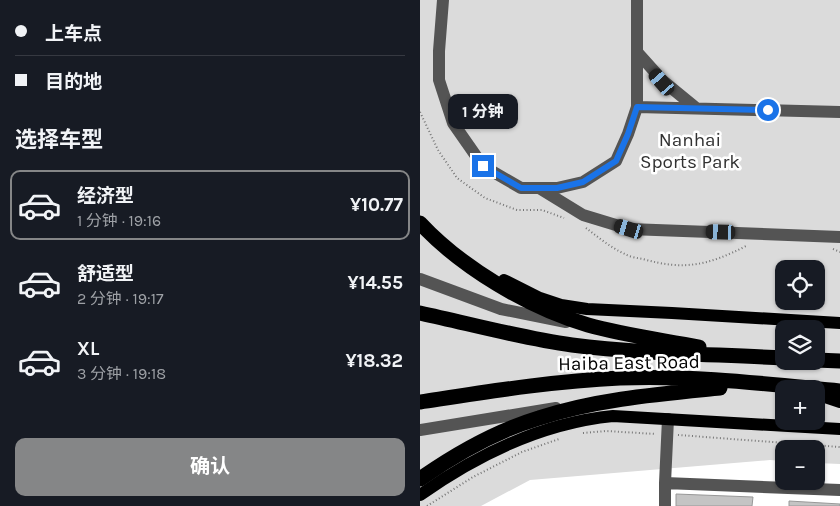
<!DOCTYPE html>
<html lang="zh">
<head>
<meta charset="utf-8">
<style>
  body { margin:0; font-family:Karla,"Noto Sans SC",sans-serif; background:#242831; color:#f1f3f6; height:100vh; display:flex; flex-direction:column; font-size:19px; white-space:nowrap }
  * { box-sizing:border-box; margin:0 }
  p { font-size:16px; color:#9ea1a6 }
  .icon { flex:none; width:28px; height:28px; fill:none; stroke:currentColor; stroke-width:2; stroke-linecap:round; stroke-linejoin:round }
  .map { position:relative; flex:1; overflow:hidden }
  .sheet { display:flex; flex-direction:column; background:#171b24; width:420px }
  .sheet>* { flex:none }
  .top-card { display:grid; align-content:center; height:110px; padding:0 15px; background:#171b24 }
  .buttons { position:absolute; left:355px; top:260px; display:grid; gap:10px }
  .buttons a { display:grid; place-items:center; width:50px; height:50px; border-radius:10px; background:#171b24; box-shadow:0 1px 4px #0004; font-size:25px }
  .end { position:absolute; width:22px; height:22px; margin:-11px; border:6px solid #1a73e8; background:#fff; box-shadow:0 0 0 2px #fff }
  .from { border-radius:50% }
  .bubble { position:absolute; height:35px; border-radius:10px; background:#171b24; box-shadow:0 1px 4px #0004; font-size:16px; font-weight:700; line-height:35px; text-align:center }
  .car { position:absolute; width:15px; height:30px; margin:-15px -8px; border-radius:6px; box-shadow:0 0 4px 1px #0007; background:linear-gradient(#222 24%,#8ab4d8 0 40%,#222 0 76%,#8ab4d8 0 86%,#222 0) }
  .top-card b { display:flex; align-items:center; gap:18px; height:48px; font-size:19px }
  .top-card b+b { border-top:1px solid #363941 }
  .top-card i { width:12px; height:12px; background:#f1f3f6 }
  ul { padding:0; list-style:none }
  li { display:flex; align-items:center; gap:15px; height:70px; margin:0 10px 8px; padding:0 5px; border:2px solid transparent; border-radius:10px }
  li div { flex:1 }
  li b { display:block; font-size:19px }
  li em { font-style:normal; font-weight:700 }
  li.selected { border-color:#858687 }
  li>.icon { width:45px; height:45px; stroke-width:1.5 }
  h2 { padding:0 15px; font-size:22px; line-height:60px }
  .cta { display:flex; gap:10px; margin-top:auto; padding:10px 15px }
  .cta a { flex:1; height:58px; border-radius:10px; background:#858687; color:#fff; font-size:20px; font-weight:700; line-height:58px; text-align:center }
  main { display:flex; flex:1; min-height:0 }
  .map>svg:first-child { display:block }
  .green { fill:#dbdbdb; fill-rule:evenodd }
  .building { fill:#c4c4c4; stroke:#989898 }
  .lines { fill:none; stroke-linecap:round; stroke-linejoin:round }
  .major-casing { stroke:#dbdbdb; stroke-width:15 }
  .highway-casing { stroke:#dbdbdb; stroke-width:18 }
  .path { stroke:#767676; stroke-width:2; stroke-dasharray:1 2.5; stroke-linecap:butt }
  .minor { stroke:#545454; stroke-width:12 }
  .major { stroke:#000; stroke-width:12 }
  .highway { stroke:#000; stroke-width:15 }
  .route { stroke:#1a73e8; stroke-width:6 }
  .labels { text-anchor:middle; stroke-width:5; stroke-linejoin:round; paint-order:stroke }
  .park-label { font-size:19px; fill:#323232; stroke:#fff }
  .street-label { font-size:19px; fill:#000; stroke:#fff }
</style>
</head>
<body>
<main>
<section class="sheet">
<div class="top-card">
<b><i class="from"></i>上车点</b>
<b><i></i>目的地</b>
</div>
<h2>选择车型</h2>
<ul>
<li class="selected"><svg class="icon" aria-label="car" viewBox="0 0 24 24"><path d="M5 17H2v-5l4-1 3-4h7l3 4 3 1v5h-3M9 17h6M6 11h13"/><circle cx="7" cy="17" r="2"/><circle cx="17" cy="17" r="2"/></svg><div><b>经济型</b><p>1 分钟 · 19:16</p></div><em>¥10.77</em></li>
<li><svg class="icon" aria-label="car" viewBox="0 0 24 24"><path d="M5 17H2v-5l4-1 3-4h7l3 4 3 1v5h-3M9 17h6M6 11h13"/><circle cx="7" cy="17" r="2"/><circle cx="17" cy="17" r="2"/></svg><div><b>舒适型</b><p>2 分钟 · 19:17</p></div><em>¥14.55</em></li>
<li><svg class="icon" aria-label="car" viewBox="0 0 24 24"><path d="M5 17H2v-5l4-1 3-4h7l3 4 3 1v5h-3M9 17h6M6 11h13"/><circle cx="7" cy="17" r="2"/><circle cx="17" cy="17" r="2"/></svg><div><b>XL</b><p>3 分钟 · 19:18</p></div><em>¥18.32</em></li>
</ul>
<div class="cta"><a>确认</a></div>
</section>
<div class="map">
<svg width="420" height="506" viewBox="0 0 420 506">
  <rect width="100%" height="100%" fill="#fff"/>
  <path class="green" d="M0 0H420V464L396 463V449H364V461L350 460 110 480 61 506H0ZM364 269H396V301H364ZM364 329H396V361H364ZM364 389H396V421H364Z"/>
  <path class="building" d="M256 494 333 497 332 506H256Z
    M369 501 420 504V506H369Z"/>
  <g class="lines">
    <defs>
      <path id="major" d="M84 280 120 298 141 305 167 309 252 313 420 323
        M396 394 420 402
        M0 495C58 454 122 423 193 416L420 429"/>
      <path id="highway" d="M0 223C41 267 109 308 168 325 203 335 243 340 279 347
        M0 313C51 324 101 338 152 345 222 354 293 354 364 358
        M396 360 420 361
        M0 402C66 392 133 381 200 378 273 375 347 384 420 391
        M0 479C37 453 76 431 119 418 177 399 240 394 300 388"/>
    </defs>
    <use href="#major" class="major-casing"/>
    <use href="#highway" class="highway-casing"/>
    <path class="path" d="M0 112 18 150 37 178 65 198 97 210H122L144 218
      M166 228C178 237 191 248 205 254 210 257 217 258 223 259 264 271 289 265 326 246
      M413 249 420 252
      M163 433 186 431 236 434
      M258 435 420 447
      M7 506 53 477 102 452 139 439"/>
    <path class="minor" d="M23 0 19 51V80L33 123 63 166 101 188H137L163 182 196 161 208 134 217 107V0
      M217 52 243 81 276 108
      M217 107 420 112
      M119 188 163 215 209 229 420 237
      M0 279 81 309 146 322
      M0 430 136 408
      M245 483 248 419
      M245 506V483L420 490"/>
    <use href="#major" class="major"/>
    <use href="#highway" class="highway"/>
  </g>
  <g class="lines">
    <path class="route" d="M63 166 101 188H137L163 182 196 161 208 134 217 107 348 110"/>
  </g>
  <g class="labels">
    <g class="park-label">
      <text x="270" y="146">Nanhai<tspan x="270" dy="22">Sports Park</tspan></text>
    </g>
    <g class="street-label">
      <text transform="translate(209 362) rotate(-1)" y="7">Haiba East Road</text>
    </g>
  </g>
</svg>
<div class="buttons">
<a><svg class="icon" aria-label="locate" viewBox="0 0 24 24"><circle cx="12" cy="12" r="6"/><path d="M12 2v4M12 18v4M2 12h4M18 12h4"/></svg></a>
<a><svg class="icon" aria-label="layers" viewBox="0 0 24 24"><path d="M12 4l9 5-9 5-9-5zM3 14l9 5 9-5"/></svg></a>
<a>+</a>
<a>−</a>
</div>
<i class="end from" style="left:348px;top:110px"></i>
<i class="end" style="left:63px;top:166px"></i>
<div class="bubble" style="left:28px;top:94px;width:70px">1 分钟</div>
<i class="car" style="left:242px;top:82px;rotate:319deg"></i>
<i class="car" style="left:209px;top:229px;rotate:287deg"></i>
<i class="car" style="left:301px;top:232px;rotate:272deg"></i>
</div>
</main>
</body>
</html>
